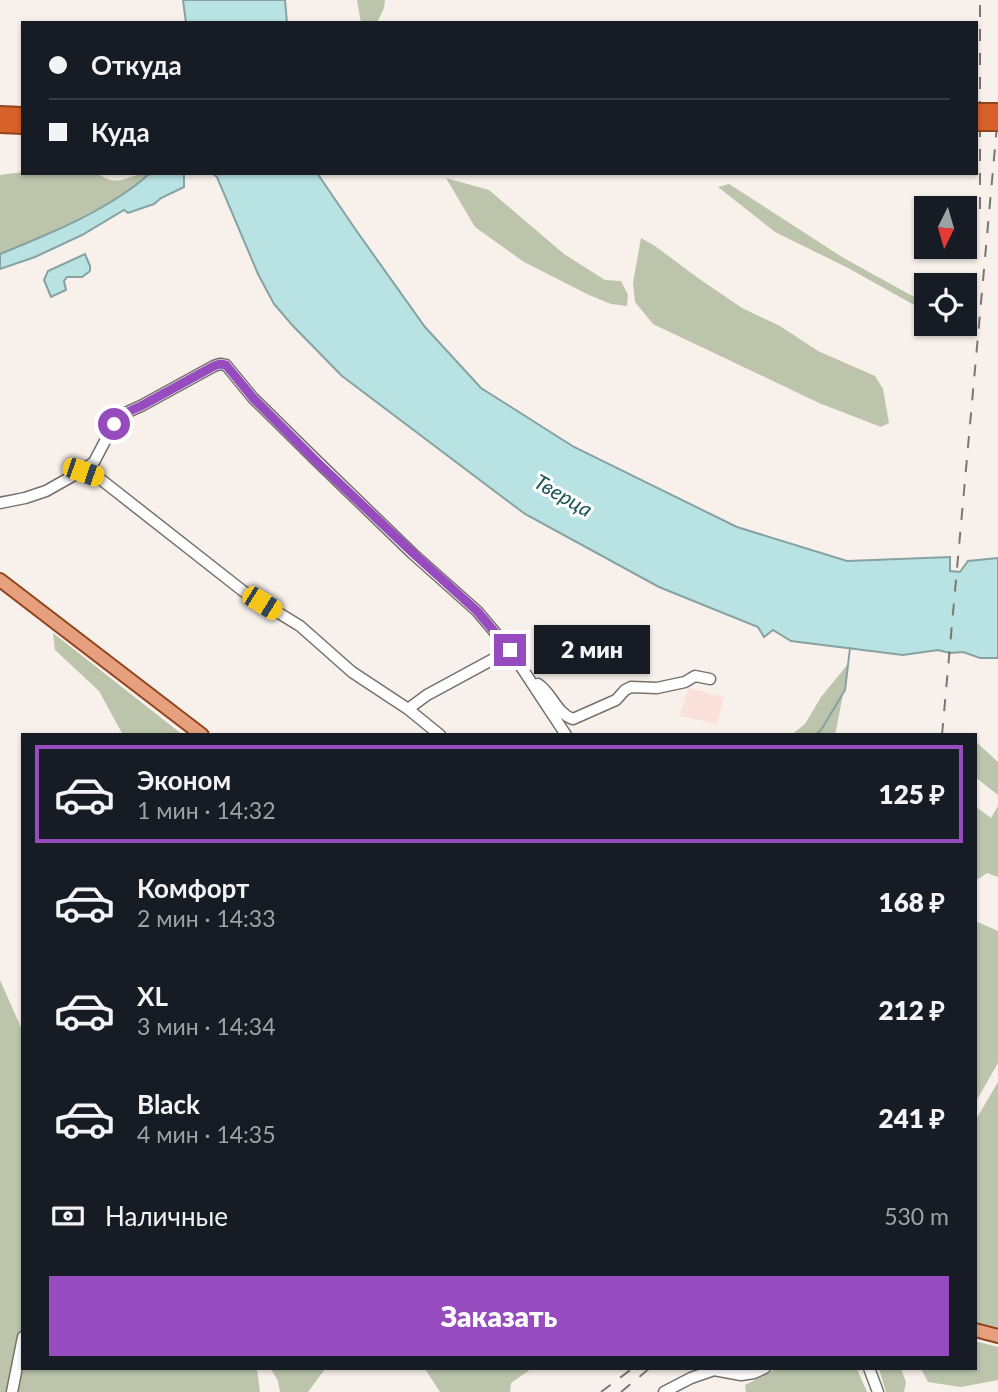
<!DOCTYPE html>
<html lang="ru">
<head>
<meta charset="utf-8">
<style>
  body { margin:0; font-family:Lato,sans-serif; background:#20242c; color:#f1f3f6; height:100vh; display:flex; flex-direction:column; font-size:26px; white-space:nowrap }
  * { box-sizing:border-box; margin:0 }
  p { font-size:23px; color:#9ea1a6 }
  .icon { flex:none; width:38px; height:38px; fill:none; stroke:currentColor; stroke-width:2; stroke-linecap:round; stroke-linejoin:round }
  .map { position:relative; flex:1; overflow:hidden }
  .side { position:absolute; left:21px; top:733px; width:956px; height:637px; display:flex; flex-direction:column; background:#171b24; border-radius:0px; box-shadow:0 2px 5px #0004 }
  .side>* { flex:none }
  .guide { position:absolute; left:21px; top:21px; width:957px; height:154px; border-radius:0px; box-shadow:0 2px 5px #0004; display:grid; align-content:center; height:154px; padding:0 28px; background:#171b24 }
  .needle { width:46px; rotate:185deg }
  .buttons { position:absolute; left:914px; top:196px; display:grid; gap:14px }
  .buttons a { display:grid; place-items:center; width:63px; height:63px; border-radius:0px; background:#171b24; box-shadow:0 2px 5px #0004; font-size:35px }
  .end { position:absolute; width:32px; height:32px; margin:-16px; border:9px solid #964cbe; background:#fff; box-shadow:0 0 0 4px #fff }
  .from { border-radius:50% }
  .bubble { position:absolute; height:49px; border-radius:0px; background:#171b24; box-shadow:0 2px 5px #0004; font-size:23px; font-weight:800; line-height:49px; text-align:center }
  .car { position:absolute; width:21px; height:42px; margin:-21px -10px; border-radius:9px; box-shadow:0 0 5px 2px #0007; background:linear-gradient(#f5c518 24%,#345 0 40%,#f5c518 0 76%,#345 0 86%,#f5c518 0) }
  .guide b { display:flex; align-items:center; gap:24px; height:66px; font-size:26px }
  .guide b+b { border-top:2px solid #363941 }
  .guide i { width:18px; height:18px; background:#f1f3f6 }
  ul { padding:12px 0 0; list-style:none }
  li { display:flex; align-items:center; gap:21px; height:98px; margin:0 14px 10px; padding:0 14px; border:4px solid transparent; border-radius:0px }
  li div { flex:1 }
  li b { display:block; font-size:26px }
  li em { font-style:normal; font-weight:800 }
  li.on { border-color:#964cbe }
  li>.icon { width:63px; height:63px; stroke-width:1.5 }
  .pay { display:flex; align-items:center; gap:18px; height:77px; padding:0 28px; font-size:26px }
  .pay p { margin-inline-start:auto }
  .action { display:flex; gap:14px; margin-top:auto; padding:14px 28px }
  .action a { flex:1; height:80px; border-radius:0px; background:#964cbe; color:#fff; font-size:28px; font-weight:800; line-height:80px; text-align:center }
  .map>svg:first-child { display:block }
  .industrial { fill:#fbe1db }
  .green { fill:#bcc5ac }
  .water { fill:#b9e2e2; stroke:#86a2a2; stroke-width:2 }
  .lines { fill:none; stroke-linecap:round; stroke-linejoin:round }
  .stream { stroke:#86a2a2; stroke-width:2 }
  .minor-casing { stroke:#77716b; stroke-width:13 }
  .major-casing { stroke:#91441e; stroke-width:16 }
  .highway-casing { stroke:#91441e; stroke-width:18 }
  .minor { stroke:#fff; stroke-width:10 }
  .major { stroke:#e7a07e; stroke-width:12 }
  .highway { stroke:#d76128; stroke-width:14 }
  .rail { stroke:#7c7773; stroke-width:2; stroke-dasharray:12 12; stroke-linecap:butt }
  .highway-bridge-casing { stroke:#91441e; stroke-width:18; stroke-linecap:butt }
  .highway-bridge { stroke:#d76128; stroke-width:14 }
  .route { stroke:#964cbe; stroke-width:9 }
  .labels { text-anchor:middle; stroke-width:6; stroke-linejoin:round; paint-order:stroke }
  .water-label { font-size:21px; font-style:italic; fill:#1c5556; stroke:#fff }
</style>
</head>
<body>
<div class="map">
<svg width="998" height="1392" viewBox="0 0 998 1392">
  <rect width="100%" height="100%" fill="#f8f0ea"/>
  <path class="industrial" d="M688 688 724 697 717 724 680 716Z"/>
  <path class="green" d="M357 0H385L384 8 377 23H361Z
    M23 172V173H97C120 190 128 173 150 173 129 193 101 207 75 220 50 232 26 244 0 254V175Z
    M446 178 489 190 564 254 605 280 621 281 628 295 627 306 611 304 589 295 524 262 475 227Z
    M729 184 842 257 916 298V306L848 268 775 232 718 187Z
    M641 238 655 246 698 278 742 308 780 326 818 351 875 376 883 389 889 423 881 427 819 403 653 324 635 302 633 283Z
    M53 633 183 735H123L99 691 55 650Z
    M848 664 847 674 835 735H791L805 724 821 697Z
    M975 741 998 762V795L975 777Z
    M975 806 991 818 998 806V877L987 873 975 881Z
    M975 921 998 931V1063L975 1103Z
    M0 980 23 1032V1368L257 1369 260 1392H0Z
    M998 1082V1331L975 1326V1121Z
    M975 1341 998 1347V1380L961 1387 928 1382 921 1369 975 1368Z
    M271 1369H325L308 1392H280L278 1381Z
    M425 1369H531L511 1383 510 1392H440Z
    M775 1369H857L867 1392H746L745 1385 771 1372Z
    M879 1369H901L906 1382 904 1392H886Z"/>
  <path class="water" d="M183 0H285L287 23H186Z
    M150 173H184V187L161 198 154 204 128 213 124 210 82 235 35 257 0 269V254C47 235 113 208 150 173Z
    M212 173H317L358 233 425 327 481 388 574 447 737 527 847 561 950 557V571L960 572 968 561 998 558V658H980L963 652 950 653 938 650 903 655 791 641 773 630 764 637 758 627 659 587 525 514 342 376 293 326 274 304 258 274 217 177Z
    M85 254 90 266V271L82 277H67L64 281 66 290 51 297 44 280 48 271Z"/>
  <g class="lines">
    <path class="stream" d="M815 735 821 730 845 690 850 648"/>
    <defs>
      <path id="minor" d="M78 473 83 472 99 478 243 591 300 626 352 672 408 709 440 735
        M0 503 25 498 46 491 78 473 94 462 114 424 123 414 141 406 214 366 220 364 226 365 253 398 318 462 413 554 477 611 510 650 566 735
        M538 684C552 693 556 713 573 719L616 700 625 690 631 687 657 688 685 682 695 676 710 679
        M408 709 427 695 510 650
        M869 1368 878 1392
        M12 1392 23 1337
        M664 1392 691 1378 714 1370 741 1375 754 1373 765 1368"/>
      <path id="major" d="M0 580 202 735
        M975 1330 998 1336"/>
      <path id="highway" d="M0 114 23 115
        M0 125 23 126"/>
    </defs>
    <use href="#minor" class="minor-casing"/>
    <use href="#major" class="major-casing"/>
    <use href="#highway" class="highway-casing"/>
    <use href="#minor" class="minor"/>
    <use href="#major" class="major"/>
    <use href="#highway" class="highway"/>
    <path class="rail" d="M980 209V0
      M942 735 998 114
      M601 1392 633 1368
      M621 1392 650 1368"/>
    <defs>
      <path id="highway-bridge" d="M976 111H998
        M976 123H998"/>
    </defs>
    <use href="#highway-bridge" class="highway-bridge-casing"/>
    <use href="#highway-bridge" class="highway-bridge"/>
  </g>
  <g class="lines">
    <path class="route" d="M114 424 123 414 141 406 214 366 220 364 226 365 253 398 318 463 414 554 477 611 510 650"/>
  </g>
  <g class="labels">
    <g class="water-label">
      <text transform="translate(563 496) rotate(30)" y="7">Тверца</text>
    </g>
  </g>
</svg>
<div class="buttons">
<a><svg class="needle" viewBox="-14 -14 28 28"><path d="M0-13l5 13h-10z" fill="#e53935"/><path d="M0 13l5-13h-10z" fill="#9ea1a6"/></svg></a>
<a><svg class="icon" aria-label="locate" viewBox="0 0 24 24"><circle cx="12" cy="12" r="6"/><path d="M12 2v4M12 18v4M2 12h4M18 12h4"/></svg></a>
</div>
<i class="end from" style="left:114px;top:424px"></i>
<i class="end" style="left:510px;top:650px"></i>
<div class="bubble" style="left:534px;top:625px;width:116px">2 мин</div>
<i class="car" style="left:83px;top:472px;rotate:109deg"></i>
<i class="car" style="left:262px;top:603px;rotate:122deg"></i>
<div class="guide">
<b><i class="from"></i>Откуда</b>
<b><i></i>Куда</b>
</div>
<section class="side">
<ul>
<li class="on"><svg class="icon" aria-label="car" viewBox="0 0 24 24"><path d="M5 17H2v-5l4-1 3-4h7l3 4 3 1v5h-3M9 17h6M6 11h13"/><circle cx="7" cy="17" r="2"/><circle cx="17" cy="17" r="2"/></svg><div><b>Эконом</b><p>1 мин · 14:32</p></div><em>125 ₽</em></li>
<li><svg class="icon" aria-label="car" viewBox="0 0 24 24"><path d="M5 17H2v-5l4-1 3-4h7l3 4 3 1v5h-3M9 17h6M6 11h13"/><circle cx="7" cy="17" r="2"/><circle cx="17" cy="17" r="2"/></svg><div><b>Комфорт</b><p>2 мин · 14:33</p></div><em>168 ₽</em></li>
<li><svg class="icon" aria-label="car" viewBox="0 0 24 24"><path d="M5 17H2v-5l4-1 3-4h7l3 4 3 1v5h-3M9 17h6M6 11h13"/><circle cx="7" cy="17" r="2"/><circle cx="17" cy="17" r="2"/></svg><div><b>XL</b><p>3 мин · 14:34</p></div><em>212 ₽</em></li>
<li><svg class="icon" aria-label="car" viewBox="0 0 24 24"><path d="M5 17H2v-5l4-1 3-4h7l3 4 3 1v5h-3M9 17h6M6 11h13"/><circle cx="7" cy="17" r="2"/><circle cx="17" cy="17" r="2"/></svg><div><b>Black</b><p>4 мин · 14:35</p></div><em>241 ₽</em></li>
</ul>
<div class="pay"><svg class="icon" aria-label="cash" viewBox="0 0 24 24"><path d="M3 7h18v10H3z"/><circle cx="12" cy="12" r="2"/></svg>Наличные<p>530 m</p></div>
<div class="action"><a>Заказать</a></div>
</section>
</div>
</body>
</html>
